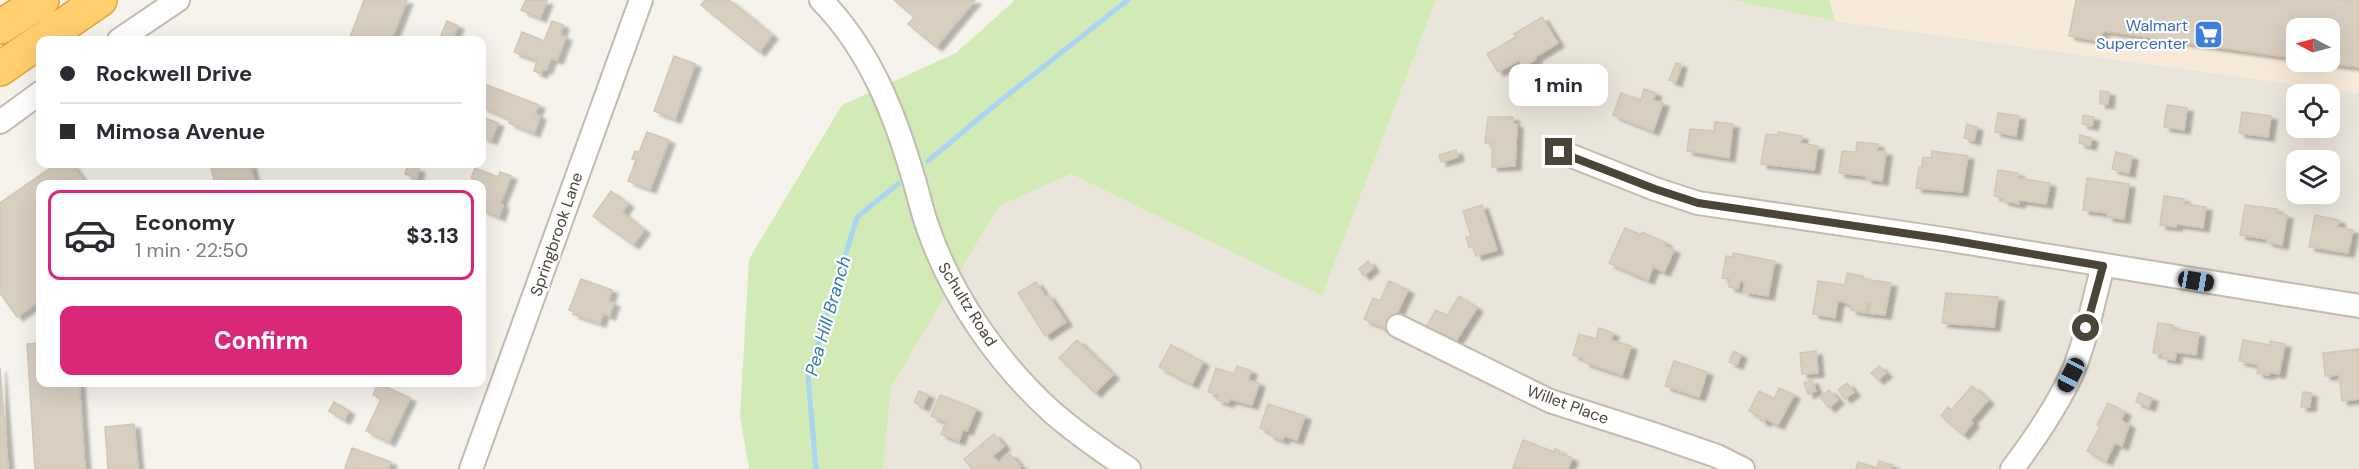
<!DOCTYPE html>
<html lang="en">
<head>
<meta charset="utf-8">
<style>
  body { margin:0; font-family:"DM Sans",sans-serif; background:#f2f2f3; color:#2b2b33; height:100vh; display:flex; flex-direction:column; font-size:22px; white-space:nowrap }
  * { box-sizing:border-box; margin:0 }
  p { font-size:20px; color:#7c7c81 }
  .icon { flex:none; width:33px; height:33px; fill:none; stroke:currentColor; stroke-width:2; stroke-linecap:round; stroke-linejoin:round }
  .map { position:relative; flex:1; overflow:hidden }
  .panel { position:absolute; left:36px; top:180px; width:450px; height:207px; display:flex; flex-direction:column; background:#fff; border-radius:12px; box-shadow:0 6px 24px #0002 }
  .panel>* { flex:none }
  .hud { position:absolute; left:36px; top:36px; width:450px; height:132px; border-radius:12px; box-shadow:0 6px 24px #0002; display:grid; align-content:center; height:132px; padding:0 24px; background:#fff }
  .needle { width:39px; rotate:276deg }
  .controls { position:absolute; left:2286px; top:18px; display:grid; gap:12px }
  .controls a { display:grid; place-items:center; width:54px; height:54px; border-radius:12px; background:#fff; box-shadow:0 6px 24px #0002; font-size:30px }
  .end { position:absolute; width:27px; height:27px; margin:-14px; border:8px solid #4b4439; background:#fff; box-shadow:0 0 0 3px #fff }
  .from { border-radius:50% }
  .bubble { position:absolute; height:42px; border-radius:12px; background:#fff; box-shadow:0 6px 24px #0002; font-size:20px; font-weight:700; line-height:42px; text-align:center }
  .car { position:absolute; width:18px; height:36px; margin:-18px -9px; border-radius:8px; box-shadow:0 0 4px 2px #0007; background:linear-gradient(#222 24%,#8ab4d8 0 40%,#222 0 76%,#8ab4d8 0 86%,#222 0) }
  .hud b { display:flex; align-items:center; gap:21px; height:57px; font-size:22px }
  .hud b+b { border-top:2px solid #e1e1e2 }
  .hud i { width:15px; height:15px; background:#2b2b33 }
  ul { padding:10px 0 0; list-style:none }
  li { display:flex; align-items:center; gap:18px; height:90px; margin:0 12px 9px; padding:0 12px; border:3px solid transparent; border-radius:12px }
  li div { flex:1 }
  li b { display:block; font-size:22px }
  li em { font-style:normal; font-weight:700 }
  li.active { border-color:#db2777 }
  li>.icon { width:54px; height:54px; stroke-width:1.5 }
  .primary-button { display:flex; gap:12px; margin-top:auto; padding:12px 24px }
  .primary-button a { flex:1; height:69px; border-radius:12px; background:#db2777; color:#fff; font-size:24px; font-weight:700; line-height:69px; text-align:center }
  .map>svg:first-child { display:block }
  .residential { fill:#eae5da; fill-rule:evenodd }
  .commercial { fill:#f7ead8; fill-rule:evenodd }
  .green { fill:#d2eab5 }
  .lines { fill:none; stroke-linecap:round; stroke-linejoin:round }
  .stream { stroke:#a9d4f2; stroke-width:5 }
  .building { fill:#d8cfc1; stroke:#d3c7b4; stroke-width:1.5; filter:url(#shadow) }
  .minor-casing { stroke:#c2bbae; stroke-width:26 }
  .highway-casing { stroke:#e0a43c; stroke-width:36 }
  .minor { stroke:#fff; stroke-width:22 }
  .highway { stroke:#ffcf6e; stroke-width:33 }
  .route { stroke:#4b4439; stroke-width:8 }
  .labels { text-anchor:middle; stroke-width:4.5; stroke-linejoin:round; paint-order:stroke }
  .shop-label { font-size:16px; fill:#366cbe; stroke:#fff; text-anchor:end }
  .street-label { font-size:16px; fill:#4b4439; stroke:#fff }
  .water-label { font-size:18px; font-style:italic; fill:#2e7ab2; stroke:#fff }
</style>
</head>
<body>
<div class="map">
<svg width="2359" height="469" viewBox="0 0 2359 469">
  <defs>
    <filter id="shadow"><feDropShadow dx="6" dy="4" stdDeviation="1.5" flood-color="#0004"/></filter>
  </defs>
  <rect width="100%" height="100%" fill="#f6f3ec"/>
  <path class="residential" d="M1436 0H1731L1835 21 2359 93V469H883L891 387 999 206 1071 174 1322 296ZM2296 94H2330V128H2296ZM2296 160H2330V194H2296Z"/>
  <path class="commercial" d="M1829 0H2359V93L1835 21ZM2296 28H2330V62H2296Z"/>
  <path class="green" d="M1015 0H1436L1322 296 1071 174 999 206 891 387 883 469H749L740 416 749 259 842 105 956 53Z
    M1731 0H1829L1835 21Z"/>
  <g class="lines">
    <path class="stream" d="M928 161 1000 101 1128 0
      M816 469 808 377 857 217 898 184"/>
  </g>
  <path class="building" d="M364 0H407L391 40H349Z
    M526 0 547 1 540 18 521 10Z
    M705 0H729L772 35 759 52 701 5Z
    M894 0H975L936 47 908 24 914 17Z
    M2076 0H2359V67L2318 62H2330V28H2296V58L2105 31 2094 40 2069 36Z
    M1542 17 1558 43 1535 57 1536 59 1523 67 1519 60 1498 72 1487 54 1516 37 1514 34Z
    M447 21 458 26 452 40 441 35Z
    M552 21 563 25 560 35 566 37 557 60 551 58 546 70 543 69 541 74 534 71 537 60 514 52 522 32 544 41Z
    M674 56 695 64 675 119 654 111Z
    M1676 63 1681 64 1676 82 1669 80Z
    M484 84 539 105 535 114 540 116 534 133 509 123 510 119 482 107V91Z
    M1644 89 1656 93 1653 100 1663 103 1653 131 1613 115 1621 93 1641 100Z
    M2100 91 2109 92 2108 104H2100Z
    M2167 105 2187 108 2184 130 2164 127Z
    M2242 112 2271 116 2268 137 2239 133Z
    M1998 113 2019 116 2016 136 1995 132Z
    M2083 115 2094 117 2092 126 2082 124Z
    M482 117 498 123 491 140 482 137Z
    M1488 117H1513V124H1517L1515 166 1492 167V143H1485Z
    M1715 122 1733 124 1729 158 1687 151 1690 129 1714 131Z
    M1967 124 1977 127 1974 141 1964 138Z
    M647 132 669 140 650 189 628 181 636 160 632 159 635 151 639 152Z
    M1778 132 1802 136 1801 143 1818 146 1814 170 1761 164 1766 134 1778 135Z
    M2080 135 2092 138 2090 146 2079 143Z
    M1857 142 1878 144 1877 151 1886 152 1882 181 1866 179 1867 176 1839 173 1842 151 1856 152Z
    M1456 150 1458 157 1441 162 1439 155Z
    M1932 151 1968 156 1962 192 1916 188 1919 167H1922L1923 157 1931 158Z
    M2116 152 2132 156 2129 173 2112 169Z
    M56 164H71L86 184H40V300L17 317 0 293V203Z
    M210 164H250L255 184 265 181 266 184H215Z
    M408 165 419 169 417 178 405 174Z
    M475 168 498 177 500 172 511 176 500 203 503 205 499 217 482 210 483 183 471 178Z
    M1998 170 2018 173V178L2050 183 2046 204 2019 200V204L2003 201V198L1994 196Z
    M2087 178 2129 184 2124 219 2107 217 2108 213 2083 210Z
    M611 191 628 204 622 212 644 230 633 245 593 216Z
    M2164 196 2184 199V204L2206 207 2203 228 2177 224 2176 227 2160 225Z
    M1482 205 1497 250 1476 256 1473 246 1469 247 1466 237 1471 236 1463 211Z
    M2245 205 2277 209 2276 213 2287 215 2282 245 2267 242V239L2240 235Z
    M2315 215 2339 220 2338 227 2353 230 2348 253 2309 247Z
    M1625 228 1641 235 1642 232 1666 243 1665 246 1674 250 1664 272 1653 267 1648 280 1609 263Z
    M1733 253 1775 261 1768 296 1743 292 1745 282 1740 281 1738 289 1729 287 1730 279 1722 278 1726 256 1732 257Z
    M1368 261 1373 268 1364 276 1359 269Z
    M1847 273 1863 276V279L1891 283 1885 315 1868 313 1870 303H1867L1866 313 1851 310V305L1838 300 1835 318 1813 314 1818 281 1845 285Z
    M581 279 612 290 608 301 614 303 609 316 603 313 600 323 573 314 574 312 569 310Z
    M1389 281 1408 290 1389 330 1364 319 1373 298 1380 301Z
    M1036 282 1046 297 1048 295 1066 322 1045 336 1018 293Z
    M1946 293 1998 297 1994 327 1942 323Z
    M1459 296 1477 308 1452 347 1424 330 1436 310 1447 316Z
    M2158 323 2173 325V329L2199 333 2196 355 2176 352 2175 360 2162 358V354L2153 353Z
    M1599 328 1613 333 1611 340 1631 346 1622 375 1584 362 1585 359 1573 355 1579 334 1596 339Z
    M1077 340 1113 375 1095 393 1059 358Z
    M2243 340 2270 345V341L2285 344 2279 374 2269 372V375L2257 373 2259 365 2239 361Z
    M40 343V382H79L85 469H35L27 344Z
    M1171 345 1203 362 1192 384 1159 367Z
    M2359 349V399L2342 401 2339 375 2325 376 2323 353Z
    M1734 351 1741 355 1737 365 1729 362Z
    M1816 351 1818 373 1802 374 1800 353Z
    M1674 361 1707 372 1699 397 1665 386Z
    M1237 366 1251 371 1248 380 1259 383 1252 405 1230 399 1228 403 1217 400 1219 395 1208 392 1216 368 1234 374Z
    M1879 366 1886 373 1878 380 1871 373Z
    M0 368 8 469H0Z
    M1812 380 1816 391 1808 394 1804 383Z
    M378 383 410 398 389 442 366 431 381 399 373 395Z
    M1847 383 1854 392 1845 399 1838 390Z
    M1972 386 1988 400 1970 421 1973 423 1963 435 1941 416 1948 407 1951 410Z
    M1779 388 1794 395 1778 425 1766 419 1765 422 1760 420 1761 417 1749 411 1759 391 1774 399Z
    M1829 390 1838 400 1829 408 1820 397Z
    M919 391 928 395 923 407 914 402Z
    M2303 392 2311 393 2310 407H2301Z
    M2139 393 2152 398 2149 407 2136 402Z
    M940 395 976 409 967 431 963 429 959 441 941 434 946 422 931 416Z
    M334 402 349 411 344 420 329 411Z
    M2108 403 2125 412 2121 420 2129 425 2122 446 2115 443 2106 461 2087 451 2100 427 2097 425Z
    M1268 404 1305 416 1297 440 1284 436 1283 440 1269 435 1270 432 1260 428Z
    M134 424 138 469H108L105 427Z
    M994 434 1004 446 993 456 999 463 1010 454 1021 467 1018 469H972L964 459Z
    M1523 440 1554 452 1555 449 1560 451 1559 453 1572 458 1568 469 1513 468Z
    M352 448 391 462 388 469 345 468Z
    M1879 461 1892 465 1891 469H1856L1858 462 1877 468Z"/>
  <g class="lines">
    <defs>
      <path id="minor" d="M821 0C870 50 895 114 914 180 919 196 922 212 928 228 952 297 998 363 1052 412 1076 433 1102 451 1129 469
        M119 40 178 0
        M0 122 40 93
        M1559 151 1655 189 1698 203 1944 239 2359 306
        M1398 326 1550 401 1656 435 1717 456 1743 469
        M471 469 641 0
        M2012 469C2034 440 2055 409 2071 376 2086 342 2093 302 2103 266"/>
      <path id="highway" d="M0 27 42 0
        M42 40 100 0
        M0 69 40 41"/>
    </defs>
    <use href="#minor" class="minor-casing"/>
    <use href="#highway" class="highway-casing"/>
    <use href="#minor" class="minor"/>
    <use href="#highway" class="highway"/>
  </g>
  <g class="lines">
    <path class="route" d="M1559 152 1655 189 1698 203 1944 239 2103 266 2086 328"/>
  </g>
  <defs>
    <symbol id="supermarket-square" viewBox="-11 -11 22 22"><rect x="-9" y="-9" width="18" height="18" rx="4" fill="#3f7fe0" stroke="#fff"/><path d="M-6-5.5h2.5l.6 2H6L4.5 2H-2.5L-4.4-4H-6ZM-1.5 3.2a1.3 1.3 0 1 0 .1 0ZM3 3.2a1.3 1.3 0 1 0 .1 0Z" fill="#fff"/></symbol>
  </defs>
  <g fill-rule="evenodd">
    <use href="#supermarket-square" x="2192" y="18" width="33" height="33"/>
  </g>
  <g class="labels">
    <g class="shop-label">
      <text x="2188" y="31">Walmart<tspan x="2188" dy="18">Supercenter</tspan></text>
    </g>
    <g class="street-label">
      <text transform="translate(556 234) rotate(-71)" y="6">Springbrook Lane</text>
      <text transform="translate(968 304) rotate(58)" y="6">Schultz Road</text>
      <text transform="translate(1568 404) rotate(20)" y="6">Willet Place</text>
    </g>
    <g class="water-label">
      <text transform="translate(828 316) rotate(-74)" y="6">Pea Hill Branch</text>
    </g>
  </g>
</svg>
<div class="controls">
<a><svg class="needle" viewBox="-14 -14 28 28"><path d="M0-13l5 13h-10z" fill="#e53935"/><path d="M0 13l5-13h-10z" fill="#7c7c81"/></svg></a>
<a><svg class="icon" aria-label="locate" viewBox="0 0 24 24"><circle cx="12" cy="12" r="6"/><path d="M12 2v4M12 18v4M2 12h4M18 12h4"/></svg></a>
<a><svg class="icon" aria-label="layers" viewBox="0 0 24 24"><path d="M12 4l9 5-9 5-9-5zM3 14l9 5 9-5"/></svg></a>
</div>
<i class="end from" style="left:2086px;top:328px"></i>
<i class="end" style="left:1559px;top:152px"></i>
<div class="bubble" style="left:1509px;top:64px;width:99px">1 min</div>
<i class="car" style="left:2196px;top:281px;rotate:99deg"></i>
<i class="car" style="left:2071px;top:375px;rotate:208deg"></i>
<div class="hud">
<b><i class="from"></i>Rockwell Drive</b>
<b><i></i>Mimosa Avenue</b>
</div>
<section class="panel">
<ul>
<li class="active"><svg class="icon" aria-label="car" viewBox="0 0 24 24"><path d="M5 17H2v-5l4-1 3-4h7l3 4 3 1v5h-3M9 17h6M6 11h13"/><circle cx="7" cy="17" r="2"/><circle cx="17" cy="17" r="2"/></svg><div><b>Economy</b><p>1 min · 22:50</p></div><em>$3.13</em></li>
</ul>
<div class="primary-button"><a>Confirm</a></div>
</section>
</div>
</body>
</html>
